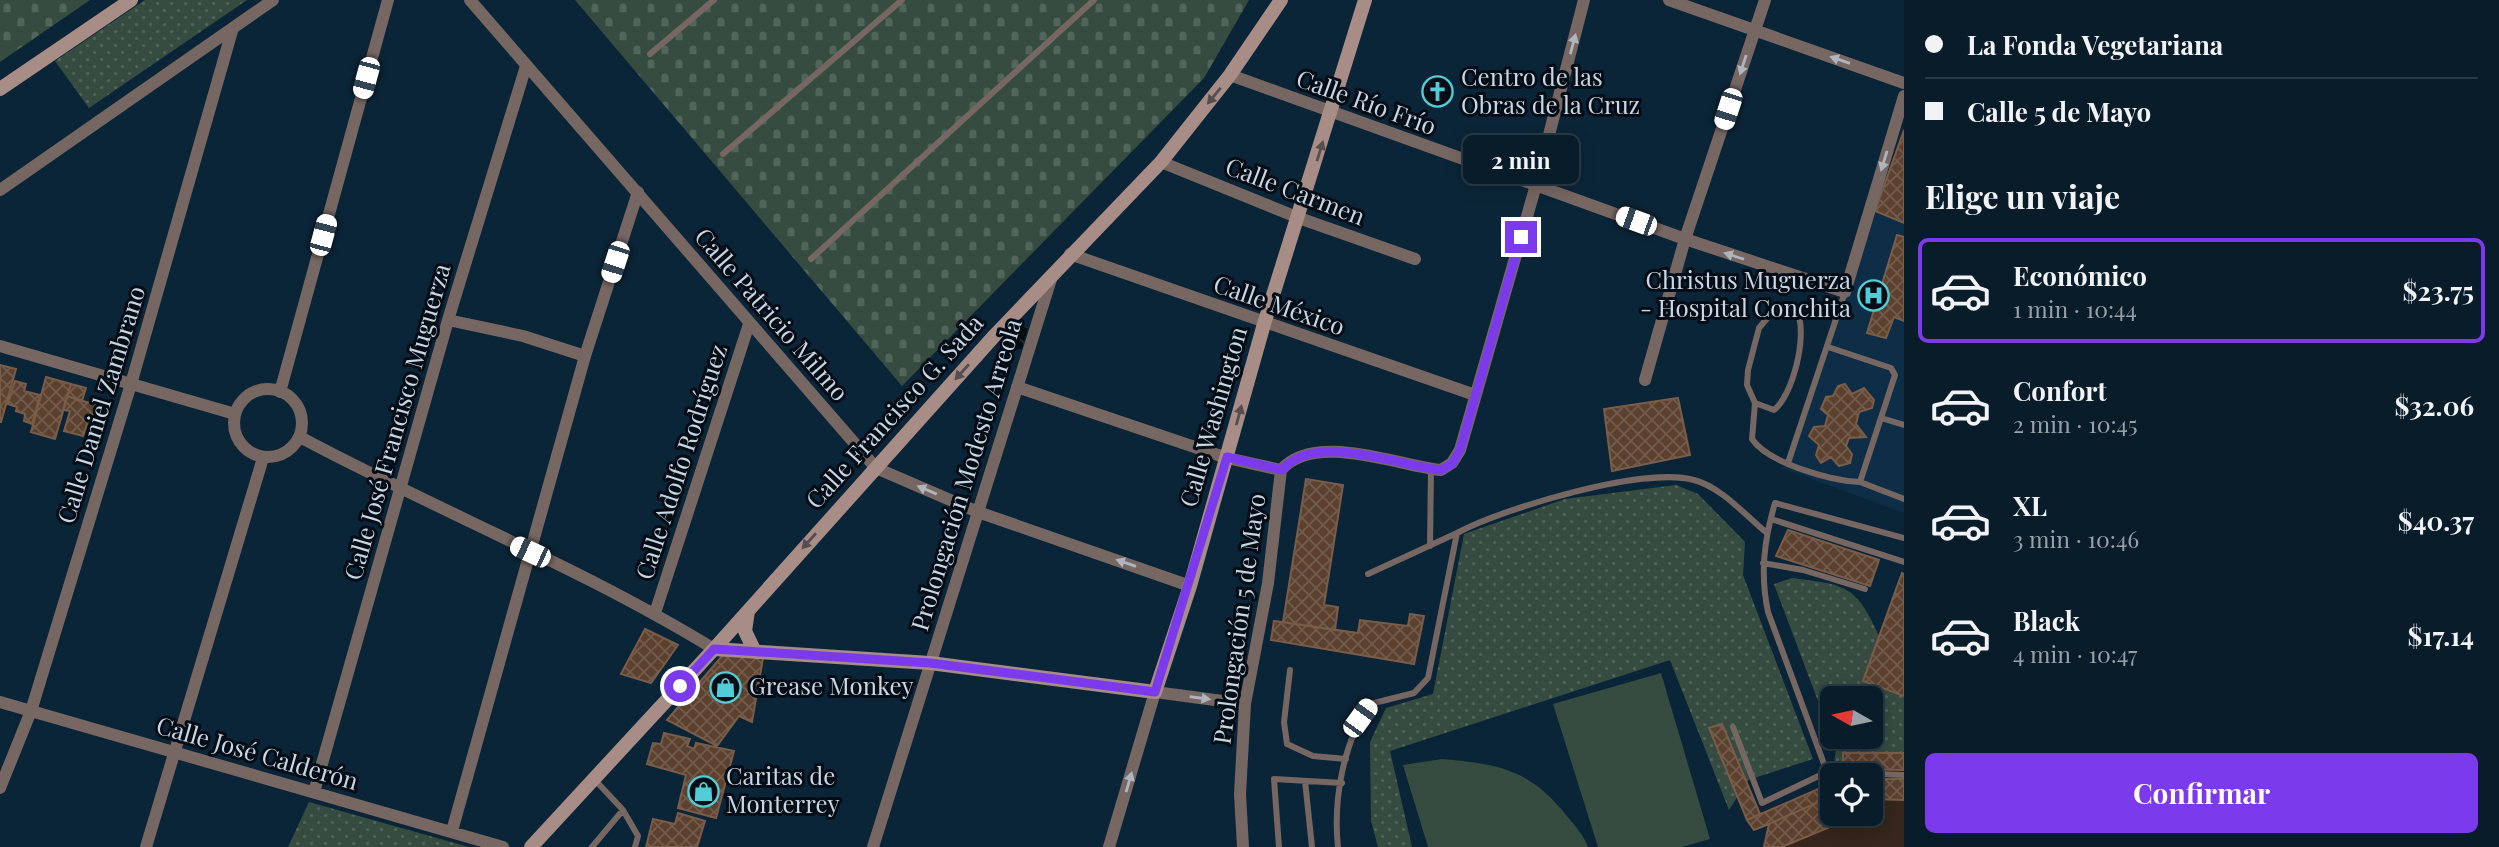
<!DOCTYPE html>
<html lang="es">
<head>
<meta charset="utf-8">
<style>
  body { margin:0; font-family:"Playfair Display",serif; background:#112532; color:#f1f3f6; height:100vh; display:flex; flex-direction:column; font-size:26px; white-space:nowrap }
  * { box-sizing:border-box; margin:0 }
  p { font-size:23px; color:#98a1a8 }
  .icon { flex:none; width:38px; height:38px; fill:none; stroke:currentColor; stroke-width:2; stroke-linecap:round; stroke-linejoin:round }
  .map { position:relative; flex:1; overflow:hidden }
  .panel { display:flex; flex-direction:column; background:#081c2a; width:595px }
  .panel>* { flex:none }
  .hud { display:grid; align-content:center; height:154px; padding:0 21px; background:#081c2a }
  .needle { width:46px; rotate:279deg }
  .buttons { position:absolute; left:1820px; top:686px; display:grid; gap:14px }
  .buttons a { display:grid; place-items:center; width:63px; height:63px; border-radius:10px; background:#081c2a; box-shadow:0 4px 18px #0003,0 0 0 2px #293a47; font-size:35px }
  .end { position:absolute; width:32px; height:32px; margin:-16px; border:9px solid #7c3aed; background:#fff; box-shadow:0 0 0 4px #fff }
  .from { border-radius:50% }
  .bubble { position:absolute; height:49px; border-radius:10px; background:#081c2a; box-shadow:0 4px 18px #0003,0 0 0 2px #293a47; font-size:23px; font-weight:700; line-height:49px; text-align:center }
  .car { position:absolute; width:21px; height:42px; margin:-21px -10px; border-radius:9px; box-shadow:0 0 5px 2px #0007; background:linear-gradient(#fff 24%,#345 0 40%,#fff 0 76%,#345 0 86%,#fff 0) }
  .hud b { display:flex; align-items:center; gap:24px; height:66px; font-size:26px }
  .hud b+b { border-top:2px solid #293a47 }
  .hud i { width:18px; height:18px; background:#f1f3f6 }
  ul { padding:0; list-style:none }
  li { display:flex; align-items:center; gap:21px; height:105px; margin:0 14px 10px; padding:0 7px; border:4px solid transparent; border-radius:10px }
  li div { flex:1 }
  li b { display:block; font-size:26px }
  li em { font-style:normal; font-weight:700 }
  li.current { border-color:#7c3aed }
  li>.icon { width:63px; height:63px; stroke-width:1.5 }
  h2 { padding:0 21px; font-size:32px; line-height:84px }
  .cta { display:flex; gap:14px; margin-top:auto; padding:14px 21px }
  .cta a { flex:1; height:80px; border-radius:10px; background:#7c3aed; color:#fff; font-size:28px; font-weight:700; line-height:80px; text-align:center }
  main { display:flex; flex:1; min-height:0 }
  .map>svg:first-child { display:block }
  .built { fill:#0d2e46 }
  .education { fill:#36261b }
  .grass { fill:url(#grass-dots); fill-rule:evenodd }
  .cemetery { fill:url(#cemetery-stones) }
  .pitch { fill:#364c40 }
  .water { fill:url(#water-waves) }
  .building { fill:url(#building-cross-hatch); stroke:#7a5d49; stroke-width:2 }
  .lines { fill:none; stroke-linecap:round; stroke-linejoin:round }
  .lane { stroke:#776762; stroke-width:6 }
  .street { stroke:#776762; stroke-width:12 }
  .secondary { stroke:#a78d86; stroke-width:14 }
  .oneway { fill:#b0b5bd }
  .oneway2 { fill:#564d4e }
  .route { stroke:#7c3aed; stroke-width:9 }
  .labels { text-anchor:middle; stroke-width:6; stroke-linejoin:round; paint-order:stroke }
  .poi-label { font-size:24px; fill:#c8d7e4; stroke:#040d16; text-anchor:start }
  .street-label { font-size:24px; fill:#c8d7e4; stroke:#040d16 }
</style>
</head>
<body>
<main>
<div class="map">
<svg width="1904" height="847" viewBox="0 0 1904 847">
  <defs>
    <pattern id="grass-dots" width="8" height="8" patternUnits="userSpaceOnUse" patternTransform="scale(1.75)"><rect width="8" height="8" fill="#364c40"/><path d="M2 2h.1M6 6h.1" fill="none" stroke="#52655b" stroke-width="1.8" stroke-linecap="round"/></pattern>
    <pattern id="cemetery-stones" width="16" height="16" patternUnits="userSpaceOnUse" patternTransform="scale(1.75)"><rect width="16" height="16" fill="#364c40"/><path d="M2 7V4a2 2 0 0 1 4 0v3zM10 15v-3a2 2 0 0 1 4 0v3z" fill="#52655b"/></pattern>
    <pattern id="water-waves" width="16" height="10" patternUnits="userSpaceOnUse" patternTransform="scale(1.75)"><rect width="16" height="10" fill="#000e0f"/><path d="M0 5q4-4 8 0t8 0" fill="none" stroke="#243032"/></pattern>
    <pattern id="building-cross-hatch" width="8" height="8" patternUnits="userSpaceOnUse" patternTransform="scale(1.75)"><rect width="8" height="8" fill="#5c412e"/><path d="M0 0l8 8M0 8l8-8" fill="none" stroke="#725c4c"/></pattern>
  </defs>
  <rect width="100%" height="100%" fill="#0b2538"/>
  <path class="built" d="M1904 130V513L1782 468Z"/>
  <path class="education" d="M1832 796V814H1871V799L1904 800V847H1764L1769 824Z"/>
  <path class="grass" d="M145 0H247L89 108 55 61Z
    M1676 485 1698 494 1745 542 1743 575 1813 759 1748 780 1729 810 1670 660 1390 751 1412 847H1378L1371 821 1370 742 1386 708 1433 694 1464 534 1565 499Z
    M1792 578C1845 585 1856 584 1879 636L1863 681 1904 696V753H1843V769L1833 772 1836 749 1774 584ZM1832 698H1871V737H1832Z
    M309 802 469 847H288Z"/>
  <path class="cemetery" d="M0 0H90L0 62Z
    M575 0H1249L1204 78 902 386Z"/>
  <path class="pitch" d="M1661 673 1710 839 1682 847H1598L1553 704Z
    M1442 759C1499 764 1529 769 1566 815 1575 826 1583 834 1588 847H1428L1403 765Z"/>
  <path class="water" d="M1012 326 1028 327 1022 349 1001 348Z"/>
  <path class="building" d="M1904 130V223L1875 211Z
    M1897 235 1904 237V321L1894 317 1886 338 1867 333Z
    M0 365 16 369 1 422H0Z
    M46 377 71 384 55 439 31 432Z
    M15 381 26 384 24 391 40 395 32 424 24 421 25 414 16 411 17 407 8 404Z
    M71 384 86 388 82 401 67 396Z
    M1845 384 1852 394 1864 388 1874 400 1872 408 1859 412 1856 424 1866 437 1849 438 1846 446 1852 454 1850 463 1839 466 1831 457 1821 463 1816 455 1819 445 1809 436 1814 427 1825 426 1828 415 1821 409 1826 397 1833 396 1838 386Z
    M67 396 99 406 93 423 88 421 83 436 64 431 70 411 63 410Z
    M1678 398 1690 455 1612 471 1604 409Z
    M1306 479 1343 485 1324 605 1338 607 1335 630 1283 622Z
    M1788 530 1879 560 1870 586 1776 556Z
    M1902 573 1904 574V696L1863 681Z
    M1410 614 1424 616 1414 664 1271 640 1274 621 1358 633 1360 620 1408 626Z
    M645 629 678 645 651 683 621 674Z
    M723 655 763 658 752 722 739 716 717 746 667 720Z
    M1722 724 1760 814 1747 820 1709 728Z
    M664 733 690 739 687 746 694 749 696 743 734 751 716 818 678 808 686 775 647 764 653 743 661 744Z
    M1843 753H1904V770L1843 769Z
    M1871 779H1904V800L1871 799Z
    M1832 783V796L1769 824 1754 830 1747 820Z
    M1832 796V814H1847L1849 819 1782 847H1764L1769 824Z
    M678 813 705 821 697 847H646L653 819 675 824Z"/>
  <g class="lines">
    <path class="lane" d="M650 54 714 0
      M723 154 902 0
      M811 259 1094 0
      M1828 347 1891 368 1895 375 1860 482 1904 499
      M1755 403 1774 410C1793 395 1807 337 1798 314L1785 309 1769 316 1759 328 1748 370 1747 385 1755 403 1752 439C1768 463 1831 481 1860 482
      M1881 418 1904 425
      M1788 463 1845 292
      M1771 519 1904 562
      M1430 546 1431 469
      M1763 563 1803 570 1865 589
      M1368 574 1457 533
      M1290 670 1284 722 1287 744 1313 756 1346 759
      M1733 727 1762 803 1827 772 1904 775
      M1827 772 1768 612C1760 574 1764 540 1775 503L1904 538
      M595 780 623 810 638 836 635 847
      M1305 781 1312 847
      M592 847 623 810
      M1279 847 1274 779 1342 783
      M1338 847C1333 801 1343 742 1370 704L1414 693 1428 678 1457 533C1504 508 1644 466 1694 480 1721 487 1745 515 1767 533"/>
    <path class="street" d="M470 0 876 468 978 512 1190 586
      M1669 0 1904 83
      M1230 75 1685 239 1845 292 1904 96
      M1161 162 1299 218 1415 259
      M0 190 273 0
      M1070 254 1475 395
      M448 320 523 336 585 356
      M0 346 235 414
      M1645 380 1685 239 1765 0
      M1017 387 1227 458 1281 470
      M234 423a34 34 0 1 1 68 0a34 34 0 1 1-68 0Z
      M280 392 388 0
      M300 437C436 510 582 568 714 649
      M655 613 749 324
      M0 702 503 847
      M0 788 31 711 131 384 232 31
      M314 792 448 320 526 66
      M452 831 585 356 638 192
      M146 847 263 458
      M873 847 1052 276
      M1109 847 1155 692 1245 704
      M1243 847 1240 794 1245 704 1268 583 1281 470C1315 431 1399 466 1441 470L1452 463 1460 450 1536 185 1584 0"/>
    <path class="secondary" d="M0 89 131 0
      M748 611 745 631 755 652
      M714 649 930 663 1155 692 1190 586 1264 324 1365 0
      M531 847 714 649 995 335 1161 162 1230 75 1281 0"/>
  </g>
  <defs><path id="oneway-solid" d="M-6-.8H1V-3.2L6.5 0L1 3.2V.8H-6Z" transform="scale(1.75)"/></defs>
  <g class="oneway">
    <use href="#oneway-solid" transform="translate(1573 44) rotate(-75)"/>
    <use href="#oneway-solid" transform="translate(1840 60) rotate(-161)"/>
    <use href="#oneway-solid" transform="translate(1743 65) rotate(108)"/>
    <use href="#oneway-solid" transform="translate(1884 161) rotate(107)"/>
    <use href="#oneway-solid" transform="translate(1734 256) rotate(-162)"/>
    <use href="#oneway-solid" transform="translate(927 490) rotate(-157)"/>
    <use href="#oneway-solid" transform="translate(1126 563) rotate(-161)"/>
    <use href="#oneway-solid" transform="translate(1200 698) rotate(8)"/>
    <use href="#oneway-solid" transform="translate(1129 782) rotate(-74)"/>
  </g>
  <g class="oneway2">
    <use href="#oneway-solid" transform="translate(1214 96) rotate(129)"/>
    <use href="#oneway-solid" transform="translate(1320 151) rotate(-73)"/>
    <use href="#oneway-solid" transform="translate(962 372) rotate(132)"/>
    <use href="#oneway-solid" transform="translate(1239 415) rotate(-75)"/>
    <use href="#oneway-solid" transform="translate(809 541) rotate(132)"/>
  </g>
  <g class="lines">
    <path class="route" d="M680 686 714 649 930 663 1155 692 1227 457 1282 470C1315 431 1399 466 1441 470L1452 464 1460 450 1521 237"/>
  </g>
  <defs>
    <symbol id="church-ring" viewBox="-11 -11 22 22"><circle r="9.5" fill="#040d16" stroke="#52ccd5" stroke-width="1.5"/><path d="M-1.2-6h2.4v3.5h3.3v2.4h-3.3V6h-2.4V-.1h-3.3v-2.4h3.3Z" fill="#52ccd5"/></symbol>
    <symbol id="hospital-ring" viewBox="-11 -11 22 22"><circle r="9.5" fill="#040d16" stroke="#52ccd5" stroke-width="1.5"/><path d="M-5-5h3v3.5h4V-5h3V5h-3V1.5h-4V5h-3Z" fill="#52ccd5"/></symbol>
    <symbol id="shop-ring" viewBox="-11 -11 22 22"><circle r="9.5" fill="#040d16" stroke="#52ccd5" stroke-width="1.5"/><path d="M-5-2.5h2.3a2.7 3.5 0 0 1 5.4 0H5L5.5 6h-11ZM-1.5-2.5h3a1.5 2.3 0 0 0-3 0Z" fill="#52ccd5"/></symbol>
  </defs>
  <g fill-rule="evenodd">
    <use href="#church-ring" x="1420" y="74" width="35" height="35"/>
    <use href="#hospital-ring" x="1856" y="278" width="35" height="35"/>
    <use href="#shop-ring" x="708" y="670" width="35" height="35"/>
    <use href="#shop-ring" x="686" y="774" width="35" height="35"/>
  </g>
  <g class="labels">
    <g class="poi-label">
      <text x="1461" y="86">Centro de las<tspan x="1461" dy="28">Obras de la Cruz</tspan></text>
      <text x="1851" y="289" text-anchor="end">Christus Muguerza<tspan x="1851" dy="28">- Hospital Conchita</tspan></text>
      <text x="749" y="695">Grease Monkey</text>
      <text x="726" y="785">Caritas de<tspan x="726" dy="28">Monterrey</tspan></text>
    </g>
    <g class="street-label">
      <text transform="translate(1366 103) rotate(20)" y="8">Calle Río Frío</text>
      <text transform="translate(1295 192) rotate(21)" y="8">Calle Carmen</text>
      <text transform="translate(1279 306) rotate(19)" y="8">Calle México</text>
      <text transform="translate(771 315) rotate(49)" y="8">Calle Patricio Milmo</text>
      <text transform="translate(102 405) rotate(-73)" y="8">Calle Daniel Zambrano</text>
      <text transform="translate(895 412) rotate(-48)" y="8">Calle Francisco G. Sada</text>
      <text transform="translate(1214 417) rotate(-74)" y="8">Calle Washington</text>
      <text transform="translate(398 422) rotate(-74)" y="8">Calle José Francisco Muguerza</text>
      <text transform="translate(682 462) rotate(-72)" y="8">Calle Adolfo Rodríguez</text>
      <text transform="translate(967 475) rotate(-73)" y="8">Prolongación Modesto Arreola</text>
      <text transform="translate(1240 619) rotate(-82)" y="8">Prolongación 5 de Mayo</text>
      <text transform="translate(257 754) rotate(16)" y="8">Calle José Calderón</text>
    </g>
  </g>
</svg>
<div class="buttons">
<a><svg class="needle" viewBox="-14 -14 28 28"><path d="M0-13l5 13h-10z" fill="#e53935"/><path d="M0 13l5-13h-10z" fill="#98a1a8"/></svg></a>
<a><svg class="icon" aria-label="locate" viewBox="0 0 24 24"><circle cx="12" cy="12" r="6"/><path d="M12 2v4M12 18v4M2 12h4M18 12h4"/></svg></a>
</div>
<i class="end from" style="left:680px;top:686px"></i>
<i class="end" style="left:1521px;top:237px"></i>
<div class="bubble" style="left:1463px;top:135px;width:116px">2 min</div>
<i class="car" style="left:366px;top:78px;rotate:195deg"></i>
<i class="car" style="left:1728px;top:109px;rotate:198deg"></i>
<i class="car" style="left:1636px;top:221px;rotate:290deg"></i>
<i class="car" style="left:323px;top:235px;rotate:15deg"></i>
<i class="car" style="left:615px;top:262px;rotate:198deg"></i>
<i class="car" style="left:530px;top:552px;rotate:295deg"></i>
<i class="car" style="left:1360px;top:718px;rotate:36deg"></i>
</div>
<section class="panel">
<div class="hud">
<b><i class="from"></i>La Fonda Vegetariana</b>
<b><i></i>Calle 5 de Mayo</b>
</div>
<h2>Elige un viaje</h2>
<ul>
<li class="current"><svg class="icon" aria-label="car" viewBox="0 0 24 24"><path d="M5 17H2v-5l4-1 3-4h7l3 4 3 1v5h-3M9 17h6M6 11h13"/><circle cx="7" cy="17" r="2"/><circle cx="17" cy="17" r="2"/></svg><div><b>Económico</b><p>1 min · 10:44</p></div><em>$23.75</em></li>
<li><svg class="icon" aria-label="car" viewBox="0 0 24 24"><path d="M5 17H2v-5l4-1 3-4h7l3 4 3 1v5h-3M9 17h6M6 11h13"/><circle cx="7" cy="17" r="2"/><circle cx="17" cy="17" r="2"/></svg><div><b>Confort</b><p>2 min · 10:45</p></div><em>$32.06</em></li>
<li><svg class="icon" aria-label="car" viewBox="0 0 24 24"><path d="M5 17H2v-5l4-1 3-4h7l3 4 3 1v5h-3M9 17h6M6 11h13"/><circle cx="7" cy="17" r="2"/><circle cx="17" cy="17" r="2"/></svg><div><b>XL</b><p>3 min · 10:46</p></div><em>$40.37</em></li>
<li><svg class="icon" aria-label="car" viewBox="0 0 24 24"><path d="M5 17H2v-5l4-1 3-4h7l3 4 3 1v5h-3M9 17h6M6 11h13"/><circle cx="7" cy="17" r="2"/><circle cx="17" cy="17" r="2"/></svg><div><b>Black</b><p>4 min · 10:47</p></div><em>$17.14</em></li>
</ul>
<div class="cta"><a>Confirmar</a></div>
</section>
</main>
</body>
</html>
